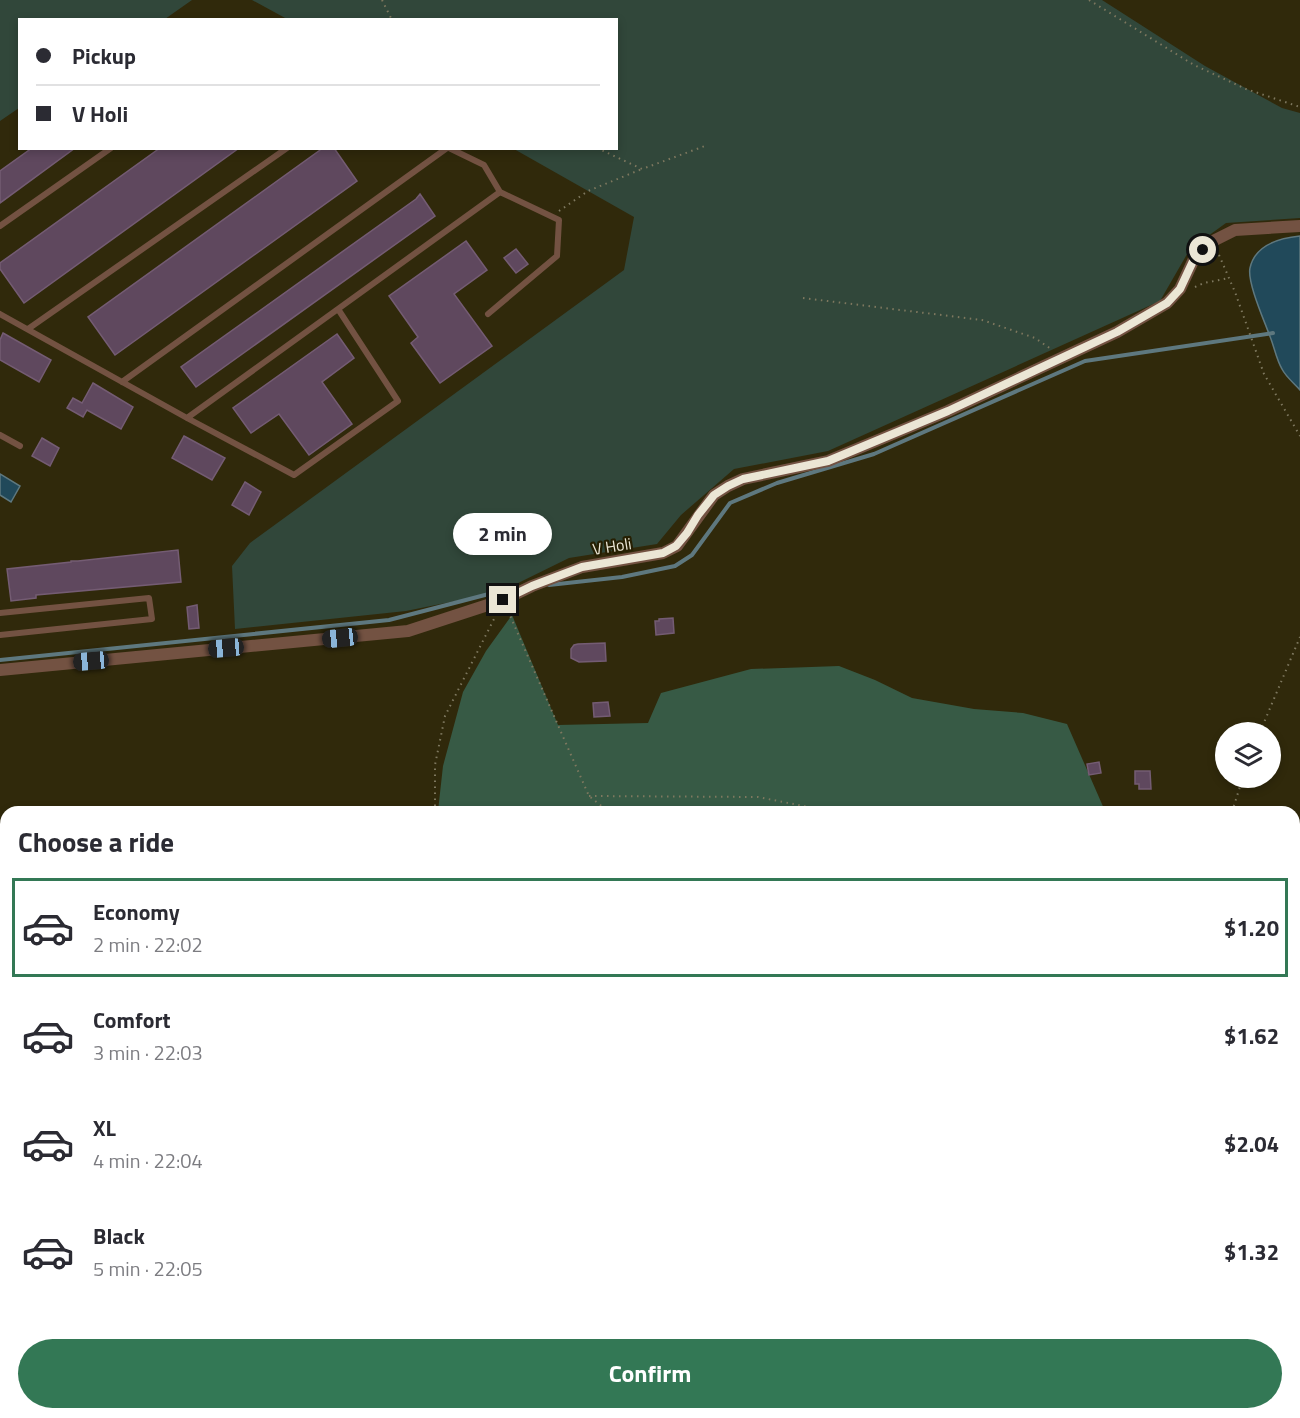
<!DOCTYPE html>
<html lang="en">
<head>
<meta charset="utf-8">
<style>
  body { margin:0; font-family:"Titillium Web",sans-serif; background:#f2f2f3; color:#2b2b33; height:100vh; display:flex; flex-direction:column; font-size:22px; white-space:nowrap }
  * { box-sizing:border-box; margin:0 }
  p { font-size:20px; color:#7c7c81 }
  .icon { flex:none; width:33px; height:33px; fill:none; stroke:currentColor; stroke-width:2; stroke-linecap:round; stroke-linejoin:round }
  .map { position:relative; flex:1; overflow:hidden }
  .panel { position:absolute; left:0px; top:806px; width:1300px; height:614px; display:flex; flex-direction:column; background:#fff; border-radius:18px 18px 0 0; box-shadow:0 3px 9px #0003 }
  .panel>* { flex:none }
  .hud { position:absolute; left:18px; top:18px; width:600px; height:132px; border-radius:0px; box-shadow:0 3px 9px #0003; display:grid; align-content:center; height:132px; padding:0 18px; background:#fff }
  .fabs { position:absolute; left:1215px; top:722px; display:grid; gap:12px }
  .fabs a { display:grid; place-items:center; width:66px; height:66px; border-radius:50%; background:#fff; box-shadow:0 3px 9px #0003; font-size:30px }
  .end { position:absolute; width:27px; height:27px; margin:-14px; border:8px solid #ebe6d5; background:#111; box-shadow:0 0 0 3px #111 }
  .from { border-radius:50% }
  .bubble { position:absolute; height:42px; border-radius:21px; background:#fff; box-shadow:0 3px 9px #0003; font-size:20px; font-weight:700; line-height:42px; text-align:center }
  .car { position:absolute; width:18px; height:36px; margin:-18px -9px; border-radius:8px; box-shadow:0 0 4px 2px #0007; background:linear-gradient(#222 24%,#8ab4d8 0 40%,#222 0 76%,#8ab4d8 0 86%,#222 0) }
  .hud b { display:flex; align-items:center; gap:21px; height:57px; font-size:22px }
  .hud b+b { border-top:2px solid #e1e1e2 }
  .hud i { width:15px; height:15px; background:#2b2b33 }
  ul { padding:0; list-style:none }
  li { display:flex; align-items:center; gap:18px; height:99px; margin:0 12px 9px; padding:0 6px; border:3px solid transparent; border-radius:0px }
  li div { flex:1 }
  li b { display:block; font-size:22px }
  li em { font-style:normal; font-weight:700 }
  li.active { border-color:#337855 }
  li>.icon { width:54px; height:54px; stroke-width:1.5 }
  h2 { padding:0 18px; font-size:27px; line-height:72px }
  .primary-button { display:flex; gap:12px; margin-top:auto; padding:12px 18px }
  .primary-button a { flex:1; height:69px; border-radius:36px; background:#337855; color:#fff; font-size:24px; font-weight:700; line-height:69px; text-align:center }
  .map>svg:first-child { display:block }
  .green { fill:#31473a }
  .forest { fill:#375a45 }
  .water { fill:#21495a; stroke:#5e787f; stroke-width:1.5 }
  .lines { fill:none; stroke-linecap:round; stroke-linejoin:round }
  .stream { stroke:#5e787f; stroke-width:4 }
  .building { fill:#5f485e; stroke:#745c73; stroke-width:1.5 }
  .path { stroke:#7e785f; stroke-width:2; stroke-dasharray:1.5 4.5; stroke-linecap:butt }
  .service { stroke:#735242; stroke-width:6 }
  .minor { stroke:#735242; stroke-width:12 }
  .route { stroke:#ebe6d5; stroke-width:8 }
  .labels { text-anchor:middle; stroke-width:4.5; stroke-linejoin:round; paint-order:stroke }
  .street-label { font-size:16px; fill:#ebe6d5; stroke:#261f02 }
</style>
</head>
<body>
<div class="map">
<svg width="1300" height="1418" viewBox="0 0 1300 1418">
  <rect width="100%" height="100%" fill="#30290b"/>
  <path class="green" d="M0 0H192L165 19 20 20 19 108 0 121Z
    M252 0H1102L1205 66 1282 108 1300 113V218L1226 223 1190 249 1160 301 828 451 734 469 681 515 657 544 569 558 500 592 406 611 235 629 232 566 250 543 624 270 634 217 514 149 616 148V20L287 19Z
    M6 852V969L0 974V856Z"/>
  <path class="forest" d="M512 615 558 725 648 723 661 693 751 669 839 666 875 680 912 698 974 709 1023 713 1067 724 1105 811H438L443 766 463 692 486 651Z
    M1296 928 1300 932V1418H765L766 1413H1294V930Z
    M386 1413H487L490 1418H387Z"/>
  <path class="water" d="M1300 236V390C1294 383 1286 377 1282 369 1276 359 1274 345 1269 334 1264 320 1247 282 1250 268 1255 245 1280 238 1300 236Z
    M0 474 20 486 11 502 0 495Z"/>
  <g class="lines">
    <path class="stream" d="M549 585 622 577 675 566 692 555 730 503 777 483 874 454 1085 361 1273 333
      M0 660 389 620 508 589 518 588"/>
  </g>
  <path class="building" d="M32 148H75L0 203V171Z
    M160 148H239L24 303 0 269V263Z
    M323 148H334L357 181 115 355 88 317Z
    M420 194 435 216 196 387 181 367 416 199Z
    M466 241 487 270 454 294 492 346 440 383 411 343 418 337 389 296Z
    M516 249 528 264 516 273 504 258Z
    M3 333 51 360 39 382 0 360V340Z
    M337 334 354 358 322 382 352 424 309 455 279 414 251 433 233 408Z
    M93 383 133 407 121 429 87 410 83 417 67 408 73 398 82 403Z
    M184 436 225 458 212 480 172 458Z
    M42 438 59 448 50 466 32 456Z
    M245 482 261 492 249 515 232 505Z
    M178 550 181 582 36 595V598L11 601 7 569 71 562V561H78Z
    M197 605 199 628 189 629 187 607Z
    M673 618 674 633 656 635 655 621H659V619Z
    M605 643 606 661 579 662 571 658V649L574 645 578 644Z
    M608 702 610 716 594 717 593 703Z
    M1099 762 1101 773 1089 775 1087 764Z
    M1135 771H1150L1151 789H1139V784H1135Z"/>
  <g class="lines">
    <path class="path" d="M382 0 392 20
      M1089 0 1194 65 1246 89 1300 107
      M597 148 642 169 705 146
      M559 211 588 191 642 169
      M1219 255 1235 292 1264 374 1300 436
      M1195 287 1204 283 1229 278
      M803 298 982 320 1035 338 1051 349
      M508 611 589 796 609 812
      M1260 732 1300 637
      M589 796 758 797 834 812
      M435 812V765L445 716 495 617
      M1019 812 1041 808 1048 812
      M1232 812 1243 777
      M1294 985 1300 999
      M378 1413 379 1418
      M966 1413 970 1418"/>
    <path class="service" d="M449 148 484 165 500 192 559 220 557 256 488 314
      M0 226 111 148
      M0 314 187 418 294 475 398 401 338 309
      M28 329 287 148
      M122 382 447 148
      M187 418 500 192
      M0 435 20 446
      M0 613 149 598 152 619 0 635"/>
    <path class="minor" d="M0 670 408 631 503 600 532 586 582 567 663 553 677 546 714 495 728 486 743 479 828 461 948 411 1117 332 1167 303 1180 289 1194 259 1213 241 1235 230 1300 226
      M0 833 6 836"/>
  </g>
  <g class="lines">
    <path class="route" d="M503 600 532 586 582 567 663 553 676 546 687 533 698 515 714 495 728 486 743 479 828 461 948 411 1117 332 1167 303 1180 289 1194 259 1203 250"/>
  </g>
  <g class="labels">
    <g class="street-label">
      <text transform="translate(612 546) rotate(-9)" y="6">V Holi</text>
    </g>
  </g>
</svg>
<div class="fabs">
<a><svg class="icon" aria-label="layers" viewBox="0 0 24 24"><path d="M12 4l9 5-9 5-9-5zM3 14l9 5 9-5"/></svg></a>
</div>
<i class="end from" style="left:1203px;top:250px"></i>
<i class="end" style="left:503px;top:600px"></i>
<div class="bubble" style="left:453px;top:513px;width:99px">2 min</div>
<i class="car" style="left:340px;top:638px;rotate:264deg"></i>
<i class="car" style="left:226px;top:648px;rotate:265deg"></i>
<i class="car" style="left:91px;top:661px;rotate:265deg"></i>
<div class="hud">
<b><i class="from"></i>Pickup</b>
<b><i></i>V Holi</b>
</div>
<section class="panel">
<h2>Choose a ride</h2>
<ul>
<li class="active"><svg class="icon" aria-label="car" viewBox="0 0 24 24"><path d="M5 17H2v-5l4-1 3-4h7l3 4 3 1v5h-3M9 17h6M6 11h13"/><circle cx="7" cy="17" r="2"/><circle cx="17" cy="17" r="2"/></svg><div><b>Economy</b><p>2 min · 22:02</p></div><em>$1.20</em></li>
<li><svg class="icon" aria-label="car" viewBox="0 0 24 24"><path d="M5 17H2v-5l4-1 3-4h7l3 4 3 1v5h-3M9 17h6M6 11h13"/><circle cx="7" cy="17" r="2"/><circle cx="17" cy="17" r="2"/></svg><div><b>Comfort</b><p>3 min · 22:03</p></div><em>$1.62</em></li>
<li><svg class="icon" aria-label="car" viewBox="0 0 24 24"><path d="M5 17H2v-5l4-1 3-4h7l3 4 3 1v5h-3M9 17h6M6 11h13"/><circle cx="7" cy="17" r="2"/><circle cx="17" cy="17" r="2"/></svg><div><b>XL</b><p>4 min · 22:04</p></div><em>$2.04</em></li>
<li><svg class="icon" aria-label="car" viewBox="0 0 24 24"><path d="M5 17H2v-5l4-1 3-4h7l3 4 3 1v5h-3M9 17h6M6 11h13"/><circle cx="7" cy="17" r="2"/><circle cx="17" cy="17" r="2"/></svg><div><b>Black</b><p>5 min · 22:05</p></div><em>$1.32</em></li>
</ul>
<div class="primary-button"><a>Confirm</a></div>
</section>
</div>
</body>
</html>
